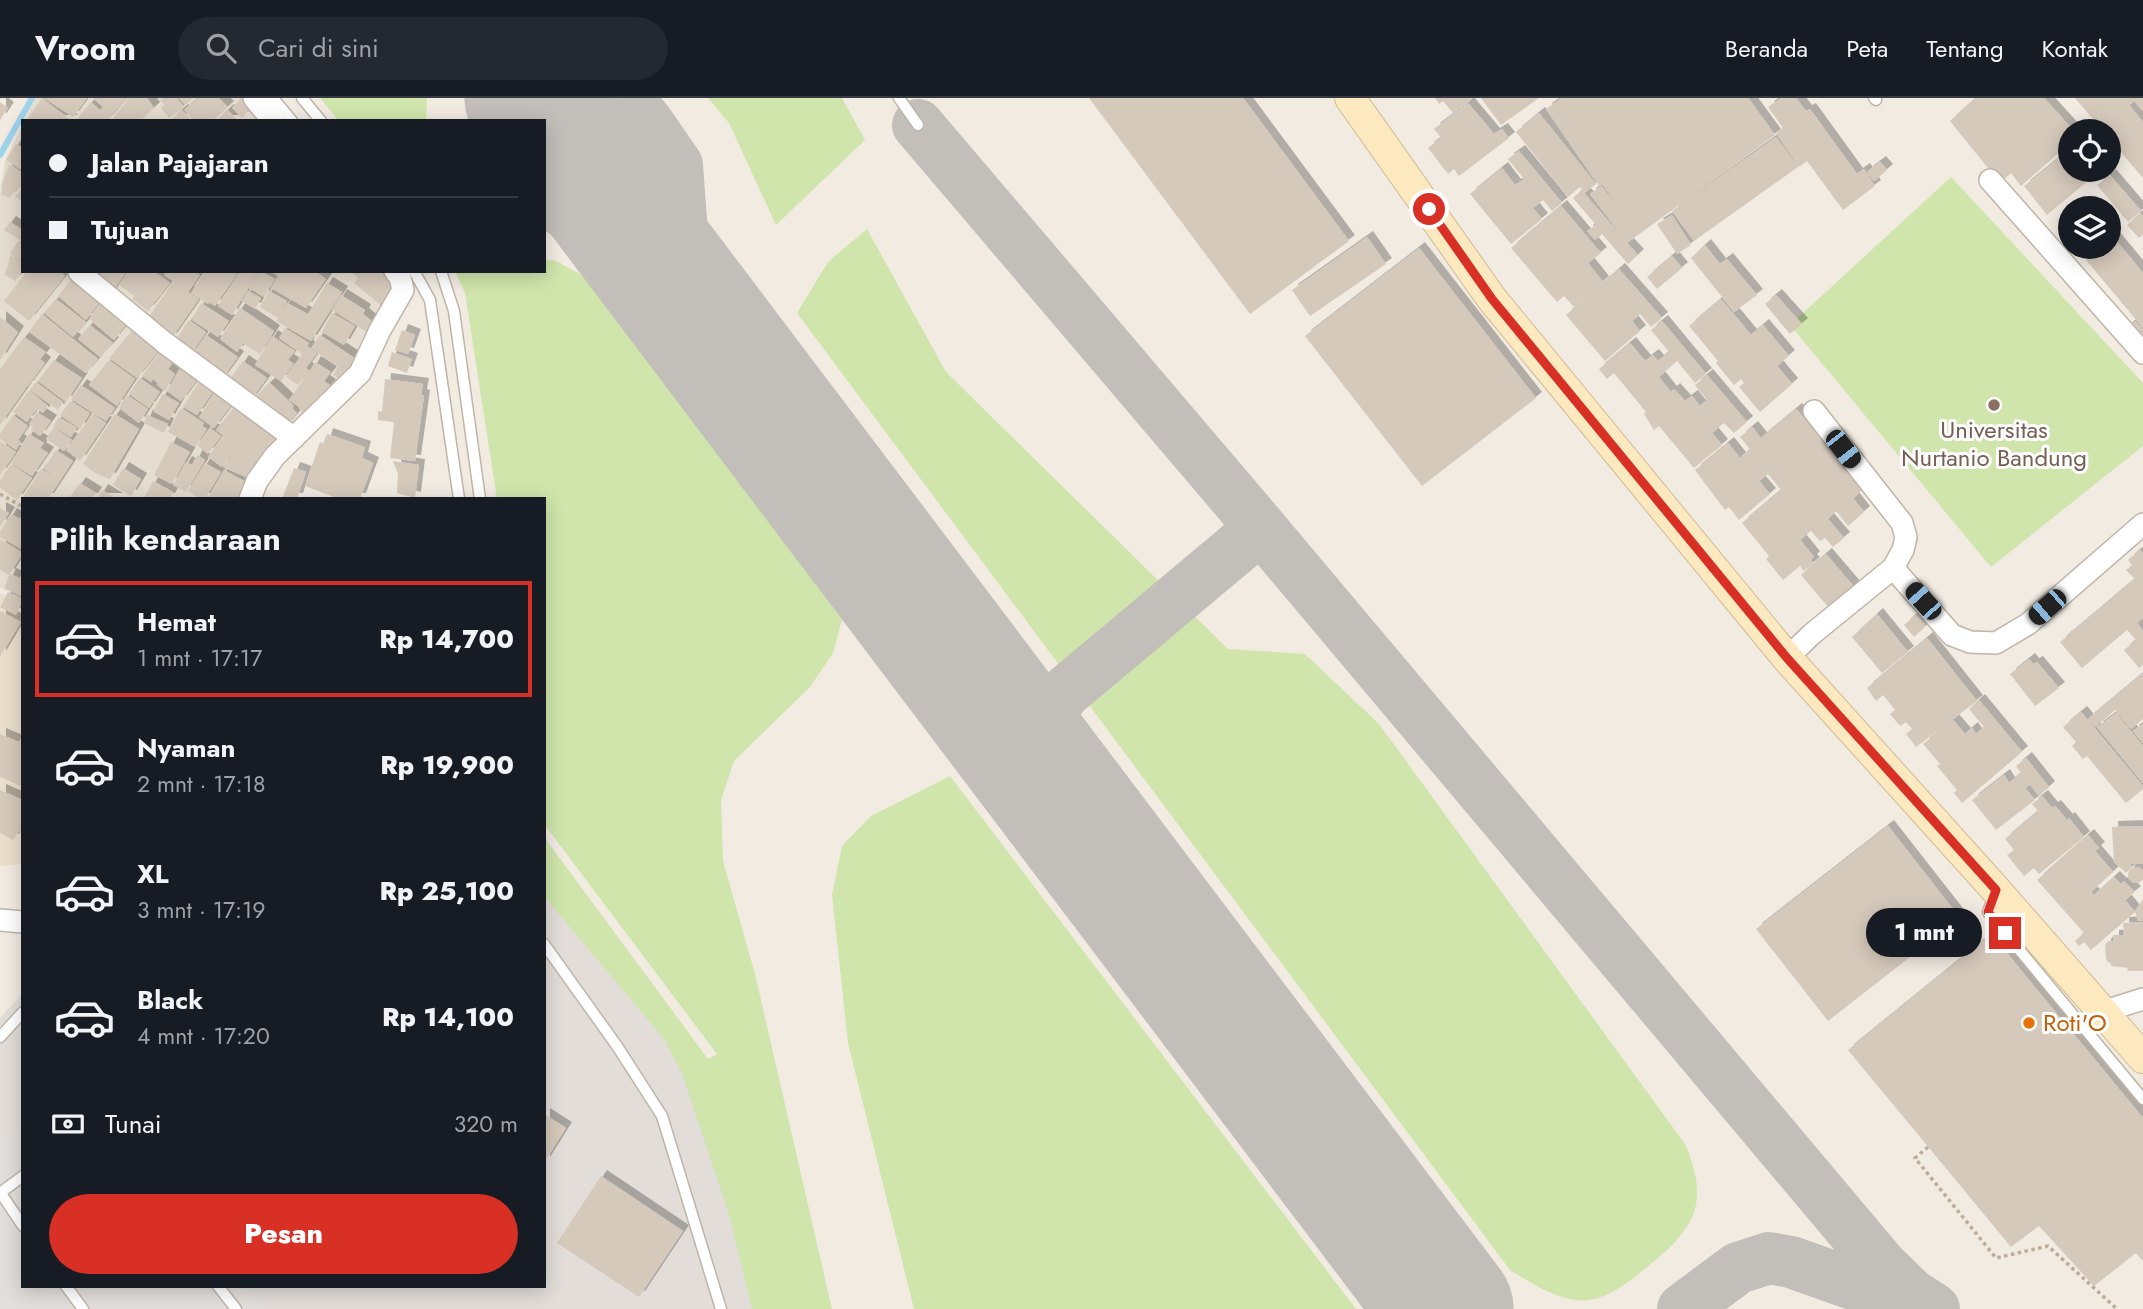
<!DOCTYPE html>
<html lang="id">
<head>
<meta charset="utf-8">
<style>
  body { margin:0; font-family:Jost,sans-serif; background:#242831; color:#f1f3f6; height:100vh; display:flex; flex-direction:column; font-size:26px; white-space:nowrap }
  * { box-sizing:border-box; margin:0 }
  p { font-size:23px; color:#9ea1a6 }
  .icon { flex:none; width:38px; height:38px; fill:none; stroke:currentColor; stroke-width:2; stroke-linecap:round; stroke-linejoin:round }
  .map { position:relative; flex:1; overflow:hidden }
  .details { position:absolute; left:21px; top:399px; width:525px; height:791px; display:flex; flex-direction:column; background:#171b24; border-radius:0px; box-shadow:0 4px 18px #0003 }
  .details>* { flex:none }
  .guide { position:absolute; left:21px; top:21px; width:525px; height:154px; border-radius:0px; box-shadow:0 4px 18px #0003; display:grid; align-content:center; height:154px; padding:0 28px; background:#171b24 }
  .buttons { position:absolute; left:2058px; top:21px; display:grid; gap:14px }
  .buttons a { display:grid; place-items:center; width:63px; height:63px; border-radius:50%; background:#171b24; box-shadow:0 4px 18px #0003; font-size:35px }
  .end { position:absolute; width:32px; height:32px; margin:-16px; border:9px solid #d93025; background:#fff; box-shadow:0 0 0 4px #fff }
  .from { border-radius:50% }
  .bubble { position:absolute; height:49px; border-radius:24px; background:#171b24; box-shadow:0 4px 18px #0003; font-size:23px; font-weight:800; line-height:49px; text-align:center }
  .car { position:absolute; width:21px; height:42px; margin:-21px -10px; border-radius:9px; box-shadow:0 0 5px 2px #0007; background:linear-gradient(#222 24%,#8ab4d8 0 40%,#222 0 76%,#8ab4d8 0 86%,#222 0) }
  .guide b { display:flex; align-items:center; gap:24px; height:66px; font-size:26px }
  .guide b+b { border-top:2px solid #363941 }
  .guide i { width:18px; height:18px; background:#f1f3f6 }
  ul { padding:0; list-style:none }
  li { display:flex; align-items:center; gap:21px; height:116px; margin:0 14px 10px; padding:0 14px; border:4px solid transparent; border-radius:0px }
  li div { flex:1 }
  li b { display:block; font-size:26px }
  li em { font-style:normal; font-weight:800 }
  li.selected { border-color:#d93025 }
  li>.icon { width:63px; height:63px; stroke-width:1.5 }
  h2 { padding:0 28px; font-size:32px; line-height:84px }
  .pay { display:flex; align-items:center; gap:18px; height:77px; padding:0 28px; font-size:26px }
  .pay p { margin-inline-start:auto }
  .cta { display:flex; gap:14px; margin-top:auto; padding:14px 28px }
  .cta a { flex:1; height:80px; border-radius:42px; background:#d93025; color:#fff; font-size:28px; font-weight:800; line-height:80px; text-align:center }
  header { display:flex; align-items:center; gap:42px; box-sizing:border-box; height:98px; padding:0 35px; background:#171b24; border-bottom:2px solid #363941 }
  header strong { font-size:33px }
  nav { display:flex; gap:38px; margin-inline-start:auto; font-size:24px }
  .search { width:490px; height:63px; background:#242831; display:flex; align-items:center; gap:18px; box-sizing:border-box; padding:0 24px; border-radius:38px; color:#9ea1a6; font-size:26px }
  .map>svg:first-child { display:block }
  .residential { fill:#e5ddd0 }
  .industrial { fill:#e2ddd8 }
  .education { fill:#eadfcc }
  .green { fill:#cfe5ab }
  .parking { fill:#e1dedb }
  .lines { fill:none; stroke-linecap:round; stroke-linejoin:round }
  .stream { stroke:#9fd4ed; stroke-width:6 }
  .taxiway { stroke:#c2beba; stroke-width:52 }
  .runway { stroke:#c2beba; stroke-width:133 }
  .building { fill:#d5c9bb; filter:url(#shadow) }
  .service-casing { stroke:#bfb5a8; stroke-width:13 }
  .minor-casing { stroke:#bfb5a8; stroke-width:24 }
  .secondary-casing { stroke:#d0bb93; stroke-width:32 }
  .path { stroke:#bdac97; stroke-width:3.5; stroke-dasharray:3.5 3.5; stroke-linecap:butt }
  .service { stroke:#fff; stroke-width:10 }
  .minor { stroke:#fff; stroke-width:21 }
  .secondary { stroke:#fde9c0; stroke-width:30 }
  .route { stroke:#d93025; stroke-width:9 }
  .education-dot { fill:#8d6e63; stroke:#fff; stroke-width:2.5 }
  .food-dot { fill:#e8710a; stroke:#fff; stroke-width:2.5 }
  .labels { text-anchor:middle; stroke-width:6; stroke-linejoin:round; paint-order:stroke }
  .education-label { font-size:24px; fill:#785e54; stroke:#fff }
  .food-label { font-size:24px; fill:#c56008; stroke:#fff; text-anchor:start }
</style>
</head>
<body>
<header>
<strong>Vroom</strong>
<div class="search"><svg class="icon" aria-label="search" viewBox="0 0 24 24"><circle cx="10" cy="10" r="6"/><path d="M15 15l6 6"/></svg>Cari di sini</div>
<nav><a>Beranda</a><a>Peta</a><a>Tentang</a><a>Kontak</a></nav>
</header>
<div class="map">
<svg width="2143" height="1211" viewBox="0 0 2143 1211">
  <defs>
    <filter id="shadow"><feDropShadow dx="6" dy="-6" stdDeviation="0" flood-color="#0004"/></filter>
  </defs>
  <rect width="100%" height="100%" fill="#f1ebe2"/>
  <path class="residential" d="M35 0H253L271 23H24Z
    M23 25V173H387L398 188 378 234 252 401H23V499L0 490V94L5 63Z"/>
  <path class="industrial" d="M544 747 687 943 763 1211H0V920L23 895V1188H544Z"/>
  <path class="education" d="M0 495 23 505V766L0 768Z"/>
  <path class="green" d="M320 0H427L426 23H339Z
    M708 0H842L865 42 776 127 729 25Z
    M1951 79 2143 285V348L1991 469 1790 227Z
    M867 131 946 274 1228 551 1305 556 1379 626 1685 1046C1711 1107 1694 1131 1646 1170 1630 1183 1611 1198 1590 1202 1562 1206 1533 1186 1510 1172L797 215 828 164Z
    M544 161 556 163 589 181 842 522 833 555 810 589 734 663 721 702 723 763 755 876 832 1211H752L729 1116 682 975 664 941 544 798V739L708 961 717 956 544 726V401H497L465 195 455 173H544Z
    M950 678 1356 1211H914L848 945 832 797 842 748 871 718Z"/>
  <path class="parking" d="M23 1024V1188H247L264 1211H0V1044Z"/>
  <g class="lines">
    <path class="stream" d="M0 57 32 0"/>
    <path class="taxiway" d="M623 0 633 7 648 25 677 67 687 206
      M544 27C551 14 566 6 579 0
      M918 27 1261 430 1882 1168 1911 1196 1934 1211
      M544 98C572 126 590 120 620 137 650 154 671 189 693 215
      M976 588C987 595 1017 620 1030 618 1042 617 1055 603 1063 596
      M1053 691C1044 649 1038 634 1063 596L1261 430
      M1683 1211 1738 1170 1769 1160 1791 1164 1915 1208"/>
    <path class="runway" d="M531 0 1447 1211"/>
  </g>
  <path class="building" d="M42 0 72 23H31L28 20Z
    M44 0H87L73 19Z
    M93 0H127L107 23H81L78 20 91 4 100 12 103 9Z
    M129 0H147L154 10 140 23H111Z
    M163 0H177L184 9 169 20 161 10 165 7 160 2Z
    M179 0H194L185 7Z
    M198 0H219L228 9 212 23H194L184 12Z
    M241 0 252 8 242 20 232 10Z
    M1089 0H1243L1349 143 1250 216Z
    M1435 0H1472L1453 15 1443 3 1439 6Z
    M1481 0H1539L1501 27Z
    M1562 0H1748L1775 37 1627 145 1638 157 1628 166 1602 136 1595 142 1587 133 1596 127 1573 100 1582 92 1580 89 1568 99 1516 34 1539 15 1596 86 1584 95 1625 142 1590 96 1601 88 1624 115 1602 86 1599 88 1546 11Z
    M1781 0H1796L1806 13 1810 11 1857 76 1864 71 1875 88 1843 112 1807 63 1799 69 1776 35 1783 30 1768 9Z
    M1976 0H2044L2074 33H2070V45L2021 88 2011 75 2000 85 1950 23Z
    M2075 0H2143V13L2134 3 2129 7 2143 24V80L2109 40V33H2103Z
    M0 4 8 10 0 22Z
    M1468 5 1494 36 1502 31 1509 40 1459 78 1454 71 1448 76 1428 50 1441 40 1434 31Z
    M182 12 191 21 170 23Z
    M228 12 238 23H216Z
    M1776 39 1798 69 1694 143 1672 113Z
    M16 46 23 50V73L6 62Z
    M2070 51V72H2101L2047 117 2024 88Z
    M1519 53 1562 105 1552 113 1543 102 1533 110 1542 121 1511 146 1470 96 1502 70 1515 87 1524 81 1508 61Z
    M1880 64 1887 72 1874 83 1867 74Z
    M9 66 23 75V84L9 100 1 96 3 89H1Z
    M2110 77 2141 113 2128 124 2097 87Z
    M23 89V104L15 99Z
    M1561 108 1601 155 1588 165 1603 184 1574 209 1564 198 1557 204 1511 150Z
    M2140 115 2143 118V137L2139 140 2127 127Z
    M1672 117 1691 147 1677 156 1657 126Z
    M10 124 23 132V144L4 132Z
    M1367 139 1386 166 1310 218 1292 192Z
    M2113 139 2143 175V230L2086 162 2101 149H2109V143Z
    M18 143 23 146V164L10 156Z
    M1705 147 1720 166 1727 161 1757 197 1734 214 1691 160Z
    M1419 150 1536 300 1422 388 1305 238Z
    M10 157 23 165V173L15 183 4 176 8 168Z
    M1672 158 1682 170 1657 191 1647 179Z
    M1619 171 1662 220 1651 229 1640 216 1632 223 1640 233 1605 263 1566 217Z
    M27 173H59L65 178 29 223 4 203Z
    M82 173H127L110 197Z
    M129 173H154L170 185 148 213 132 201 134 198 119 187Z
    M167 173H194L200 177 188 194 199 201 171 241 146 223 173 184 185 191 164 177Z
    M205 173H233L237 176 215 208 209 204 208 206 191 195Z
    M240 173H259L232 217 218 208Z
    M260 173 275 181 264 199 249 190Z
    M271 173H315L326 181 306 210 271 190 278 178Z
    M350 173H381L394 192 384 210 354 185 358 180Z
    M77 175 105 197 86 222 58 198Z
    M327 185 342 194 311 243 276 223 278 220 260 209 269 193 287 203 279 216 287 205 308 216Z
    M248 193 261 200 255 211 242 203Z
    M341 197 365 212 363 216 373 224 367 234 332 212Z
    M1776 197 1802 226 1790 236 1765 206Z
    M106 198 133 218 114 242 89 221Z
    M56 201 86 224 73 239 44 215Z
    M1721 201 1751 237 1763 227 1789 258 1777 268 1792 286 1760 314 1739 289 1744 285 1741 281 1734 287 1716 265 1718 263 1689 228Z
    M201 205 229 223 218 239 192 222Z
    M240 210 274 233 260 256 243 245 237 254 220 241Z
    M332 215 355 228 344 247 322 234Z
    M42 216 98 261 86 275 29 234Z
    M0 219 18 234 0 262Z
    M189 222 206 234 190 258 173 246Z
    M1662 223 1706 276 1695 285 1677 263 1659 279 1671 294 1674 291 1685 303 1692 298 1700 308 1707 302 1695 287 1707 277 1747 324 1734 335 1724 325 1712 335 1722 347 1694 370 1659 328 1654 332 1644 316 1646 314 1614 275 1607 281 1599 271 1630 245 1645 263 1653 257 1658 263 1669 254 1651 232Z
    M2135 223 2143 232V246L2124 232Z
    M90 227 113 245 100 259 78 241Z
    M135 229 161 250 137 280 109 260Z
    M285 230 309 245 307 248 317 255 306 270 310 273 315 264 331 274 324 283 330 287 304 318 298 308 289 302 308 275 298 287 286 279 302 256 279 240Z
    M402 232 415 237 408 256 395 252Z
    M206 237 238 259 222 281 191 258Z
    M320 237 356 261 343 283 333 277 338 269 311 250Z
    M272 238 295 253 288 262 294 266 281 283 255 267Z
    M24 239 46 254 40 261 45 265 27 289H25L26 290 0 327V271Z
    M163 249 177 259 168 271 175 276 165 293 157 287 158 285 153 281 151 284 142 278Z
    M392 254 412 261 407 275 388 268Z
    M54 262 82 280 66 304 38 283Z
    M109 262 135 281 117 308 89 287Z
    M243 263 267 280 251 302 227 285Z
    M182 267 202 276 181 303 167 293Z
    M203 278 218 287 197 317 183 309Z
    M140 280 160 294 149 310 129 296Z
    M385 281 423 286 421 297 424 298 415 363 390 360 394 326 393 324 378 322V313L382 314Z
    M36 284 63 304 58 312 30 292Z
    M270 285 294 308 292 310 297 315 286 328 255 299Z
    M81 287 115 310 106 323 71 301Z
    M219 289 235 302 214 330 199 319Z
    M29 292 48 308 43 315 37 311 27 324 13 314Z
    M163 296 179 305 169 322 153 313Z
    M127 297 148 311 139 325 119 310Z
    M71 303 90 315 80 331 60 317Z
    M236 307 281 336 248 380 223 369 252 330 222 369 208 359 223 338 233 345 216 332Z
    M181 310 204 325 202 328 207 331 195 349 168 334Z
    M1796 311 1844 368 1866 389 1853 400 1864 414 1848 428 1836 413 1828 421 1844 440 1833 449 1825 440 1820 443 1811 433 1800 442 1814 459 1811 462 1814 465 1804 473 1800 468 1783 482 1766 461 1769 458 1742 425 1781 392 1768 376 1759 383 1770 396 1739 422 1729 409 1725 412 1695 372 1728 345 1740 360 1750 351 1740 339 1752 329 1761 340Z
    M37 314 51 323 40 338 31 332 33 329 29 326Z
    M93 316 106 325 80 363 66 352Z
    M115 316 139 331 110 381 95 375 83 366Z
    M13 317 28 328 18 342 21 344 16 352 0 341V336Z
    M147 317 168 326 164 335 144 325Z
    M59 319 77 330 71 339 53 328Z
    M54 329 72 342 64 353 46 341Z
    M210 330 221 338 208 356 197 347Z
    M29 336 44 345 40 350 48 355 32 378 11 365Z
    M327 336 365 349 362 360 373 365 360 401H339L305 388 320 344 324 346Z
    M0 343 16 354 0 377Z
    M171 344 190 354 172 386 154 377Z
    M56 352 73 363 48 401H22L41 371 54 379 44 371Z
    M197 357 205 362 186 394 173 387 186 364 192 367Z
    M393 363 419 367 415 400 397 395 398 376Z
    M205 365 221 374 205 401H201L188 393Z
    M11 366 32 380 17 402 0 390V383Z
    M123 370 141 381 131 398 113 387Z
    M294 370 306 374 297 401H282Z
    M224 372 246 384 238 401H207Z
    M153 383 173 394 169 401H144Z
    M80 385 96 395 92 401 70 399Z
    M102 392 117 401H97Z
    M0 410 9 415 0 429Z
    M11 416 20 421 23 416V452L0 439V434Z
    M0 441 23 455 9 477 0 472Z
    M2140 452 2143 455V520L2137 525 2143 533V567L2139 570 2124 552 2136 542 2127 532 2082 570 2060 544 2135 481 2126 472 2132 467 2128 462Z
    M1826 456 1855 490 1830 511 1801 477Z
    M23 474V499L4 490 10 476 20 480Z
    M8 494 23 501 16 517 0 509Z
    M0 513 21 524 0 559Z
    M1877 516 1908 554 1882 575 1852 539Z
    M1916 517 1926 528 1914 539 1904 527Z
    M1927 540 1977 603 1916 649 1906 636 1912 631 1906 624 1900 628 1890 616 1895 612 1883 597 1876 603 1867 590Z
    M2029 561 2033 566 2037 564 2059 590 2035 608 2010 576Z
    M2143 575V621L2131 631 2115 612 2095 629 2088 621Z
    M1979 602 2022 654 1962 705 1954 695 1957 692 1937 668 1940 666 1923 646 1953 622 1965 636 1972 630 1976 636 1984 629 1969 611Z
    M2081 614 2143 688V691L2126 705 2087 658 2083 661 2072 648 2076 644 2063 629Z
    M2116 615 2143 648V685L2097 629Z
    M2143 626V645L2133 633Z
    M0 636 19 644 23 636V689L0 679Z
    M2026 660 2049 689 2039 698 2030 686 2025 690 2035 702 1996 732 1972 702 2004 677 2009 685 2021 675 2016 668Z
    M0 692 23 702V734L19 733 13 742 0 735Z
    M2042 698 2052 710 2055 708 2067 722 2069 720 2084 739 2039 776 2034 770 2024 778 2007 757 2014 752 2005 741 2038 713 2032 706Z
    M1888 728 1960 820 1828 923 1756 831Z
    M2143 728V766H2130L2132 769 2126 775 2114 764 2112 729Z
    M2088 737 2099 750 2095 753 2113 774 2091 794 2094 797 2114 779 2121 786 2124 783 2135 794 2125 802 2135 814 2091 852 2084 844 2079 848 2075 843 2084 835 2037 782Z
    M2128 777a8 8 0 1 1 16 0a8 8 0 1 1-16 0Z
    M2143 801V823H2138L2135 813Z
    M2143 824V873H2127L2128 870 2111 868V866L2106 862 2105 847 2108 843H2113V838L2124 837 2123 825Z
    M1991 836 2143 1020V1163L2136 1155 2094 1188 2039 1128 2011 1149 1848 952Z
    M544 1016 566 1030 544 1065Z
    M601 1078 683 1133 639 1199 557 1145Z"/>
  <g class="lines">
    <defs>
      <path id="service" d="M273 0 292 23
        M302 0 321 23
        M899 0 918 27
        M1874 0 1876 2
        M414 173 430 202 459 401
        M441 173 454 213 480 401
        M1995 795 1988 814 2143 1001
        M544 846 617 948 662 1018 721 1211
        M0 939 23 914
        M0 1094 23 1128
        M0 1095 23 1078
        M66 1188 83 1211
        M218 1188 236 1211"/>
      <path id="minor" d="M254 0 273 23
        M1990 82 2143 255
        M79 174 165 245 294 340
        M250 401 257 383 275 358 360 275 380 232 403 192 400 179 395 173
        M1893 470 1952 537 1970 544 1996 545 2028 526 2143 426
        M1787 560 1812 536 1893 470 1903 452 1906 439 1902 425 1814 313
        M0 822 23 824
        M2102 914 2143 901"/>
      <path id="secondary" d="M1350 0 1492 201 1787 560 1996 792 2143 960"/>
    </defs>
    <use href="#service" class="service-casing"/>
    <use href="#minor" class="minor-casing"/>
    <use href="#secondary" class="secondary-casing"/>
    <path class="path" d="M0 396 23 409
      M1928 1049 1915 1060 1996 1160 2048 1148 2117 1211"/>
    <use href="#service" class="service"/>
    <use href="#minor" class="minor"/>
    <use href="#secondary" class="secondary"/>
  </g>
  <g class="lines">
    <path class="route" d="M1429 111 1492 201 1787 560 1996 792 1988 814 2005 835"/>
  </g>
  <circle class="education-dot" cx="1994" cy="307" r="7"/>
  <circle class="food-dot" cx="2029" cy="925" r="7"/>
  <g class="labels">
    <g class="education-label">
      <text x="1994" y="340">Universitas<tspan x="1994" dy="28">Nurtanio Bandung</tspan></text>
    </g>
    <g class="food-label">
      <text x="2043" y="933">Roti'O</text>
    </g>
  </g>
</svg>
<div class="buttons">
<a><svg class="icon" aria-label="locate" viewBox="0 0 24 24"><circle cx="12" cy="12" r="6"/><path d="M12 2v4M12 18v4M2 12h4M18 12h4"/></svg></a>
<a><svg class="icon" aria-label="layers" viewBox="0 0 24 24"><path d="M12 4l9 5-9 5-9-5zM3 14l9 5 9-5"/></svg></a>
</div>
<i class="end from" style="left:1429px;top:111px"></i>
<i class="end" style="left:2005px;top:835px"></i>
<div class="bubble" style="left:1866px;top:810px;width:116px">1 mnt</div>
<i class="car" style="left:1843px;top:351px;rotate:142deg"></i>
<i class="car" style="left:1923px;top:503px;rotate:318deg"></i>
<i class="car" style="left:2047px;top:509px;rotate:229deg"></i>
<div class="guide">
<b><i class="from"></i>Jalan Pajajaran</b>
<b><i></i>Tujuan</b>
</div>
<section class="details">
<h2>Pilih kendaraan</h2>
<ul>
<li class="selected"><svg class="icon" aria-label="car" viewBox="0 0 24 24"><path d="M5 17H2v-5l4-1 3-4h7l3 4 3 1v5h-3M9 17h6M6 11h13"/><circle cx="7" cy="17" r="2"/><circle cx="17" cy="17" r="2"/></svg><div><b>Hemat</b><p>1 mnt · 17:17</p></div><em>Rp 14,700</em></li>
<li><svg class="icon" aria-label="car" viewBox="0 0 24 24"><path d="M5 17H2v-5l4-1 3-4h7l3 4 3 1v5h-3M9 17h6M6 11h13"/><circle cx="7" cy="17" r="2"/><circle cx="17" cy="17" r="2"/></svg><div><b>Nyaman</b><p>2 mnt · 17:18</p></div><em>Rp 19,900</em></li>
<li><svg class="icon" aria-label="car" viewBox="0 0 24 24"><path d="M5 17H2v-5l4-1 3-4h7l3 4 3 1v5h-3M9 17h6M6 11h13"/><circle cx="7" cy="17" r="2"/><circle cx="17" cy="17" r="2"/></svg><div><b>XL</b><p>3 mnt · 17:19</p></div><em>Rp 25,100</em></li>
<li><svg class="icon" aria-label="car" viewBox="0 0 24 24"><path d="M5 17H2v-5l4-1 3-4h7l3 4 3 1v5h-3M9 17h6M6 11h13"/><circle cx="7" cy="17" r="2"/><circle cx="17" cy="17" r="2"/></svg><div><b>Black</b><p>4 mnt · 17:20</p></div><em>Rp 14,100</em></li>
</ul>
<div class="pay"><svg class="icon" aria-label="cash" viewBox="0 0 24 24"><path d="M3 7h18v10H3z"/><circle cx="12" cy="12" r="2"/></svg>Tunai<p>320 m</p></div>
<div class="cta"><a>Pesan</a></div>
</section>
</div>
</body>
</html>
